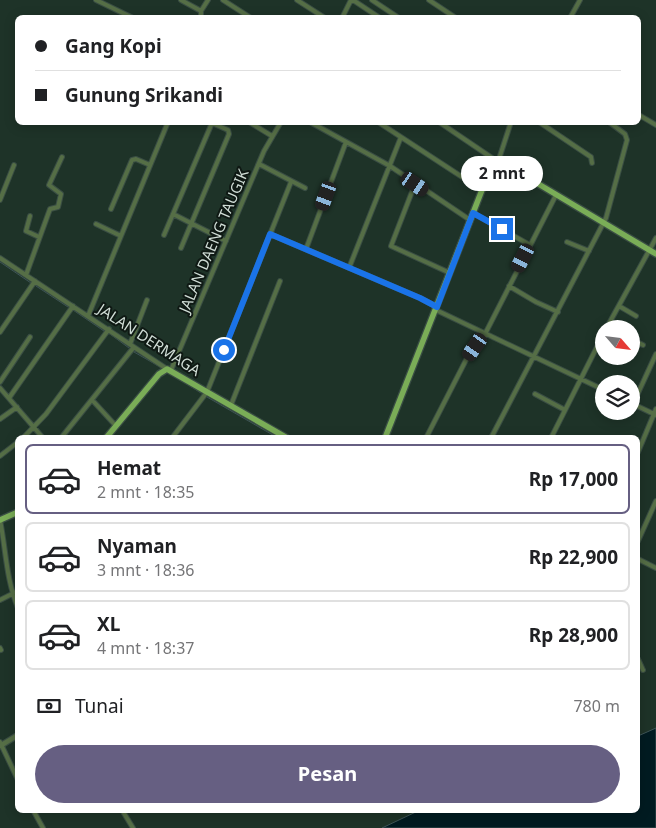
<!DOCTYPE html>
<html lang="id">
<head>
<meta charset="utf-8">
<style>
  body { margin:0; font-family:"Noto Sans",sans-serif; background:#f2f2f2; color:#202124; height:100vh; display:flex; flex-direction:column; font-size:19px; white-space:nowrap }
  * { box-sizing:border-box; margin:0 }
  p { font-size:16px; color:#757577 }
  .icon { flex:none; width:28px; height:28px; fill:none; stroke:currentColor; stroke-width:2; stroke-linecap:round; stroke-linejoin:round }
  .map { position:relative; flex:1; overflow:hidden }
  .drawer { position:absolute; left:15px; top:435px; width:625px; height:378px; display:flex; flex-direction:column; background:#fff; border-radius:8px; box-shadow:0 2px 12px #0003 }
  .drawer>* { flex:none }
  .banner { position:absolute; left:15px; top:15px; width:626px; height:110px; border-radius:8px; box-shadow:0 2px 12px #0003; display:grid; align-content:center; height:110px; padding:0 20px; background:#fff }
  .needle { width:32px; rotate:118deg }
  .buttons { position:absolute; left:595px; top:320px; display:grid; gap:10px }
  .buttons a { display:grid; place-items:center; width:45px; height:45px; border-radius:50%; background:#fff; box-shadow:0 2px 12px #0003; font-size:25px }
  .end { position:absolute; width:22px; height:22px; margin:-11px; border:6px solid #1a73e8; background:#fff; box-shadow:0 0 0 2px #fff }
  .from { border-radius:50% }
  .bubble { position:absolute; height:35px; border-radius:18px; background:#fff; box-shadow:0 2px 12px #0003; font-size:16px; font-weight:700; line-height:35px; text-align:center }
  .car { position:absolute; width:15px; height:30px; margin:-15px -8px; border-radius:6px; box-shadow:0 0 4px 1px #0007; background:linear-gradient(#222 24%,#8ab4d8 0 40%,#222 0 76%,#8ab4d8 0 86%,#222 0) }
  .banner b { display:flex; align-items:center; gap:18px; height:48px; font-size:19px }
  .banner b+b { border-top:1px solid #e0e0e0 }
  .banner i { width:12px; height:12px; background:#202124 }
  ul { padding:9px 0 0; list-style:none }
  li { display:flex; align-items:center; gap:15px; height:70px; margin:0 10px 8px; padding:0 10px; border:2px solid #e0e0e0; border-radius:8px }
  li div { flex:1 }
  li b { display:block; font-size:19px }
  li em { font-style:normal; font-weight:700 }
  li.current { border-color:#665f82 }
  li>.icon { width:45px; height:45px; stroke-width:1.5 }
  .pay { display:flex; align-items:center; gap:12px; height:55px; padding:0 20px; font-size:19px }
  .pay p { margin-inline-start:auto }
  .cta { display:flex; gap:10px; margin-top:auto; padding:10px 20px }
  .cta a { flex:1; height:58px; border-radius:30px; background:#665f82; color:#fff; font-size:20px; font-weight:700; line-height:58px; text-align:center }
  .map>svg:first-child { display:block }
  .water { fill:#001b21; stroke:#3e5557 }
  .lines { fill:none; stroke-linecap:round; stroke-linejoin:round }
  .stream { stroke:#3e5557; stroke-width:1 }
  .minor-casing { stroke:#3a4e44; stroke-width:6 }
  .tertiary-casing { stroke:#3a4e44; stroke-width:7 }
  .primary-casing { stroke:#3a4e44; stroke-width:8 }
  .minor { stroke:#556e46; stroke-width:4 }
  .tertiary { stroke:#556e46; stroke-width:4.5 }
  .primary { stroke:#7aad57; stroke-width:5.5 }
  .route { stroke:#1a73e8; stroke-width:6 }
  .labels { text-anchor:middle; stroke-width:4; stroke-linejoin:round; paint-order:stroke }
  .street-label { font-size:15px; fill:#d0ddd6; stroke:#0f1914 }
</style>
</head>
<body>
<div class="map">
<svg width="656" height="828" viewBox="0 0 656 828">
  <rect width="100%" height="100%" fill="#1e3328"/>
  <path class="water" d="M656 728V828H382L420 810H638V736Z"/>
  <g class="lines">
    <path class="stream" d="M0 262 31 283
      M36 286 68 307
      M73 310 104 331
      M110 334 129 348
      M134 352 162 368
      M184 382 201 393
      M207 397 278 438"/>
    <defs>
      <path id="minor" d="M96 0 133 18
        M181 0 201 11
        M223 0 251 18
        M297 0 325 18
        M353 0 380 18
        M372 0 399 18
        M429 0 456 18
        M201 18V11L208 0
        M342 18 351 0
        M570 18 580 0
        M639 115 656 125
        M249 122 272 136
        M310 122 390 166 470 220
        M378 122 482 190
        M439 122 498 162 511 122
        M539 122 591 157 592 163
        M259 164 305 188
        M415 184 391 246 450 273
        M0 200 14 165
        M111 209 132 160 136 159 150 165
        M473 213 530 245
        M173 214 226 241
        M30 216 26 231 39 237
        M96 224 121 236
        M270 234 420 298 437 307
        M164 235 212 123 228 130 229 134 181 248
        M567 242 589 251
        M306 249 346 142
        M0 258 167 369
        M349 268 401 137
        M26 275 50 209 58 207 61 194 49 185 62 157
        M509 286 536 302 558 312
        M619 306 636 316
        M436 310 604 390
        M88 316 168 122
        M606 329 656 238
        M0 332 35 281
        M631 339 643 345
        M130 344 147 300
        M171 370 264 151 281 122
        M0 382 30 337
        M0 388 43 438
        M535 394 565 410
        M9 398 73 306
        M94 402 116 426
        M633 404 656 354
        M633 404 656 415
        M231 405 280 281
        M0 419 17 407
        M23 438 46 414 109 329
        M61 438 134 347
        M172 438 207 392 291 182
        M426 438 466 360 485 334 556 195
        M491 438 606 218 627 140 625 134 609 122
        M551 438 604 333
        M638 452 656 409
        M0 456 18 442
        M0 520C6 550 6 579 18 608
        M638 541 656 501
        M638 559 656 568
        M0 600 18 591
        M0 648 1 650
        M638 659 643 670
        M0 742 18 780
        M33 810 43 828
        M122 810 133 828"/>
      <path id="tertiary" d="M0 746 18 735"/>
      <path id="primary" d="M106 438 159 374 167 369 287 438
        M385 438 482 190 493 166 498 162 525 176 656 254
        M0 520 18 512"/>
    </defs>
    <use href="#minor" class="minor-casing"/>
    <use href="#tertiary" class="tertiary-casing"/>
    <use href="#primary" class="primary-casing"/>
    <use href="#minor" class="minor"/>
    <use href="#tertiary" class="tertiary"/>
    <use href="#primary" class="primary"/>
  </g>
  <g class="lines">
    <path class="route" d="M224 350 270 234 420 298 437 307 473 213 502 229"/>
  </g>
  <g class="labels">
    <g class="street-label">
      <text transform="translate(214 241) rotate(-67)" y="5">JALAN DAENG TAUGIK</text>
      <text transform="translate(149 340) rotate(33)" y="5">JALAN DERMAGA</text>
    </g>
  </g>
</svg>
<div class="buttons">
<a><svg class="needle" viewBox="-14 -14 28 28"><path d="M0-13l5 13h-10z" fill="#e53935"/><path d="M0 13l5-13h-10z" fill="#757577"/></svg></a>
<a><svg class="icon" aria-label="layers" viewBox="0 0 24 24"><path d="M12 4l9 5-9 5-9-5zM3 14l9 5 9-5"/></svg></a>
</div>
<i class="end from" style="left:224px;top:350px"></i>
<i class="end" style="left:502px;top:229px"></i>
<div class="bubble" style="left:461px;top:156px;width:82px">2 mnt</div>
<i class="car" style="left:415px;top:184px;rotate:124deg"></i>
<i class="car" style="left:326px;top:196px;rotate:200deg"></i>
<i class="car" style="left:523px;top:258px;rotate:207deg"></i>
<i class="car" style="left:475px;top:347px;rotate:215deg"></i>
<div class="banner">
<b><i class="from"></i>Gang Kopi</b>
<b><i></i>Gunung Srikandi</b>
</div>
<section class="drawer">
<ul>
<li class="current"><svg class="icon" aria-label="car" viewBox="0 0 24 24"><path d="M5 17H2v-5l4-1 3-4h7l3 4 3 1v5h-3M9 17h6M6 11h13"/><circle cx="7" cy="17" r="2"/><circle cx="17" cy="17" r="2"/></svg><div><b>Hemat</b><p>2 mnt · 18:35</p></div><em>Rp 17,000</em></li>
<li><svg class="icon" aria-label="car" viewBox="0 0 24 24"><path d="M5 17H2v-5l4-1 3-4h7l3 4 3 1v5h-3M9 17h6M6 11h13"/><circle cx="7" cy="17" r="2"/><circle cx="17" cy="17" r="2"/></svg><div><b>Nyaman</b><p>3 mnt · 18:36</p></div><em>Rp 22,900</em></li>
<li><svg class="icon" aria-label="car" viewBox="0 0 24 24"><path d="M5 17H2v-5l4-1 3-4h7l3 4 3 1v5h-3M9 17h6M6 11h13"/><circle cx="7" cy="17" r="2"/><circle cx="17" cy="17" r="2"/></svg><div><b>XL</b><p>4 mnt · 18:37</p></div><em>Rp 28,900</em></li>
</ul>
<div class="pay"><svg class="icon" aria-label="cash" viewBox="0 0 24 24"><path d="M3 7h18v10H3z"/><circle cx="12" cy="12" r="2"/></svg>Tunai<p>780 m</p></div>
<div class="cta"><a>Pesan</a></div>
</section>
</div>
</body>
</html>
